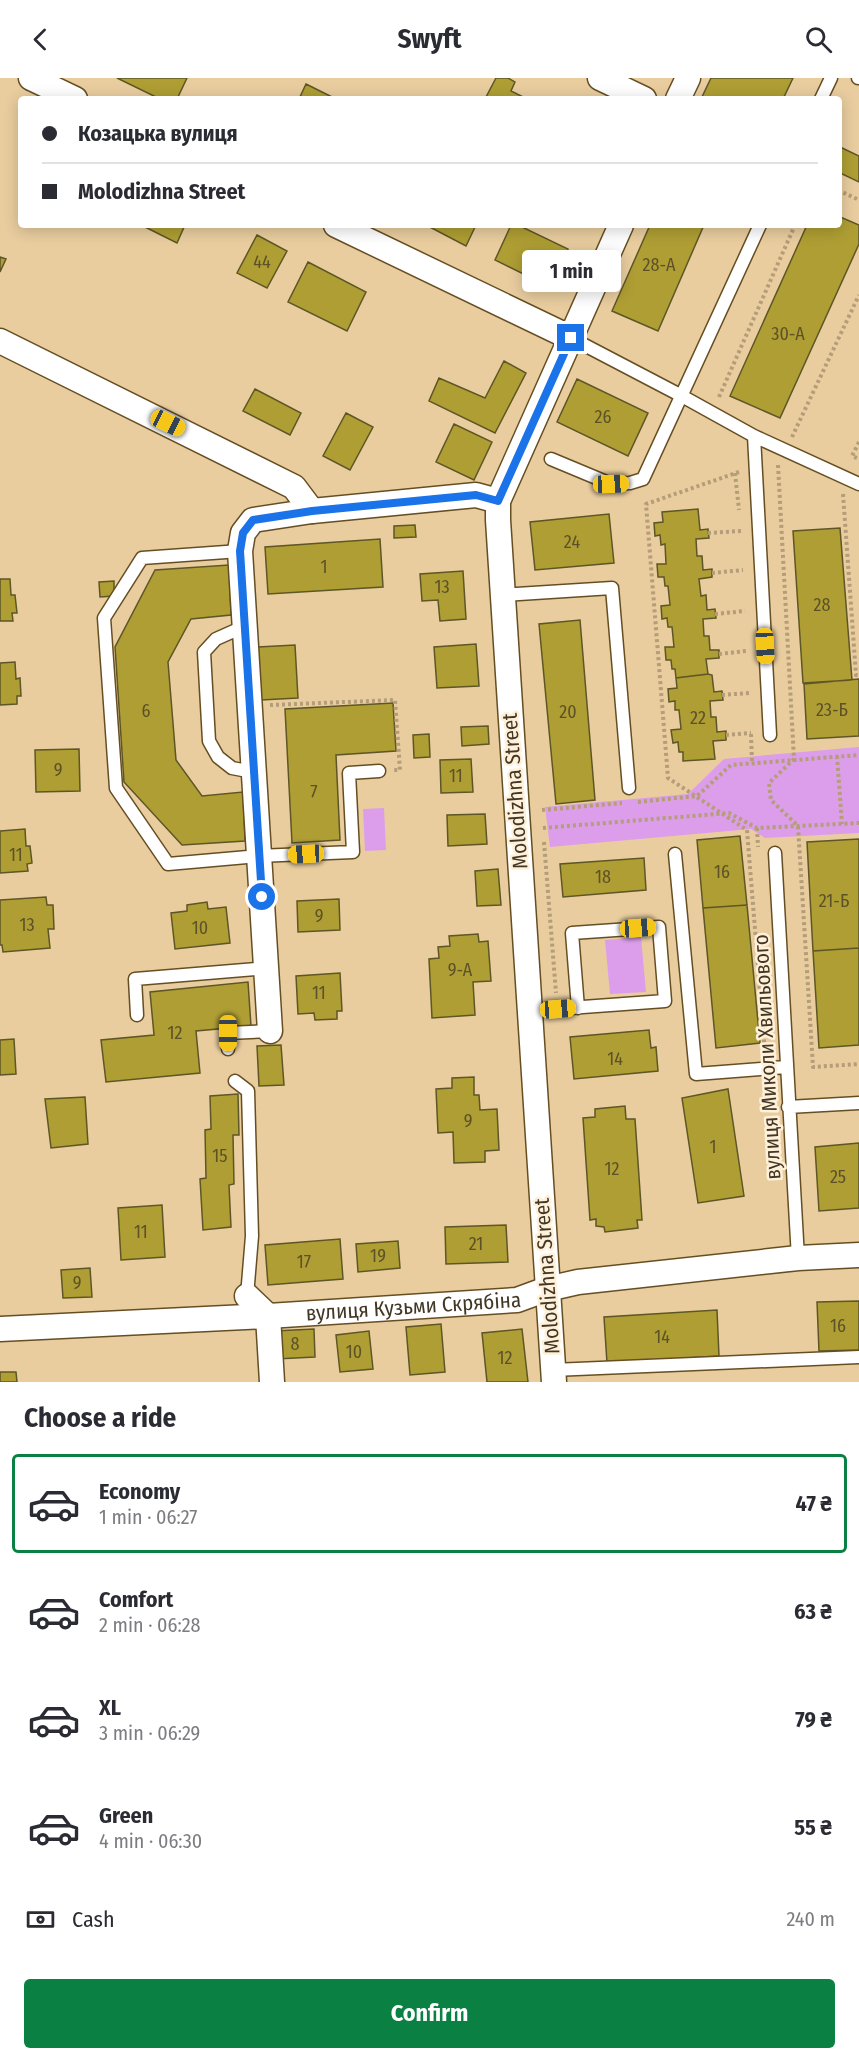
<!DOCTYPE html>
<html lang="en">
<head>
<meta charset="utf-8">
<style>
  body { margin:0; font-family:"Fira Sans Condensed",sans-serif; background:#f7f7f7; color:#2b2b33; height:100vh; display:flex; flex-direction:column; font-size:22px; white-space:nowrap }
  * { box-sizing:border-box; margin:0 }
  p { font-size:20px; color:#7c7c81 }
  .icon { flex:none; width:33px; height:33px; fill:none; stroke:currentColor; stroke-width:2; stroke-linecap:round; stroke-linejoin:round }
  .map { position:relative; height:1304px; overflow:hidden }
  .sheet { display:flex; flex-direction:column; background:#fff; flex:1 }
  .sheet>* { flex:none }
  .top-card { position:absolute; left:18px; top:18px; width:824px; height:132px; border-radius:6px; box-shadow:0 3px 15px #0003; display:grid; align-content:center; height:132px; padding:0 24px; background:#fff }
  .end { position:absolute; width:27px; height:27px; margin:-14px; border:8px solid #1a73e8; background:#fff; box-shadow:0 0 0 3px #fff }
  .from { border-radius:50% }
  .bubble { position:absolute; height:42px; border-radius:6px; background:#fff; box-shadow:0 3px 15px #0003; font-size:20px; font-weight:700; line-height:42px; text-align:center }
  .car { position:absolute; width:18px; height:36px; margin:-18px -9px; border-radius:8px; box-shadow:0 0 4px 2px #0007; background:linear-gradient(#f5c518 24%,#345 0 40%,#f5c518 0 76%,#345 0 86%,#f5c518 0) }
  .top-card b { display:flex; align-items:center; gap:21px; height:57px; font-size:22px }
  .top-card b+b { border-top:2px solid #e1e1e2 }
  .top-card i { width:15px; height:15px; background:#2b2b33 }
  ul { padding:0; list-style:none }
  li { display:flex; align-items:center; gap:18px; height:99px; margin:0 12px 9px; padding:0 12px; border:3px solid transparent; border-radius:6px }
  li div { flex:1 }
  li b { display:block; font-size:22px }
  li em { font-style:normal; font-weight:700 }
  li.current { border-color:#0b8043 }
  li>.icon { width:54px; height:54px; stroke-width:1.5 }
  h2 { padding:0 24px; font-size:27px; line-height:72px }
  .pay { display:flex; align-items:center; gap:15px; height:66px; padding:0 24px; font-size:22px }
  .pay p { margin-inline-start:auto }
  .primary-button { display:flex; gap:12px; margin-top:auto; padding:12px 24px }
  .primary-button a { flex:1; height:69px; border-radius:6px; background:#0b8043; color:#fff; font-size:24px; font-weight:700; line-height:69px; text-align:center }
  header { display:flex; justify-content:space-between; align-items:center; height:78px; padding:0 24px; background:#fff; font-size:27px; font-weight:700 }
  .map>svg:first-child { display:block }
  .green { fill:#dc9eea }
  .building { fill:#af9e34; stroke:#5e5626; stroke-width:1.5 }
  .lines { fill:none; stroke-linecap:round; stroke-linejoin:round }
  .service-casing { stroke:#664e23; stroke-width:15 }
  .minor-casing { stroke:#664e23; stroke-width:27 }
  .path { stroke:#b49d78; stroke-width:4; stroke-dasharray:3 3; stroke-linecap:butt }
  .service { stroke:#fff; stroke-width:12 }
  .minor { stroke:#fff; stroke-width:24 }
  .route { stroke:#1a73e8; stroke-width:8 }
  .labels { text-anchor:middle; stroke-width:5; stroke-linejoin:round; paint-order:stroke }
  .number-label { font-size:18px; fill:#5d5128 }
  .street-label { font-size:21px; fill:#423724; stroke:#fff0d9 }
</style>
</head>
<body>
<header><svg class="icon" aria-label="back" viewBox="0 0 24 24"><path d="M15 5l-7 7 7 7"/></svg>Swyft<svg class="icon" aria-label="search" viewBox="0 0 24 24"><circle cx="10" cy="10" r="6"/><path d="M15 15l6 6"/></svg></header>
<div class="map">
<svg width="859" height="1304" viewBox="0 0 859 1304">
  <rect width="100%" height="100%" fill="#e9cd9f"/>
  <path class="green" d="M859 669V755L765 760 751 751 550 769 545 729 688 716 724 681Z
    M384 730 386 772 365 773 363 731Z
    M641 859 646 914 610 916 605 862Z"/>
  <path class="building" d="M117 0H187L177 21H160Z
    M496 0H508L515 4 511 13 527 21H485Z
    M711 0H793L783 21H701Z
    M306 6 336 21H299Z
    M838 68 859 78V104L838 94Z
    M838 138 859 147V166L780 340 730 318 807 147H838Z
    M141 147H185L177 165Z
    M426 147H476L466 168Z
    M511 147H518L568 171 550 209 495 182Z
    M650 147H704L658 253 612 233Z
    M257 157 287 173 267 210 237 195Z
    M0 179 6 181 0 194Z
    M308 184 366 214 347 253 288 224Z
    M504 283 526 295 495 355 429 323 439 300 485 320Z
    M577 301 648 335 628 378 557 344Z
    M255 311 301 335 290 357 243 333Z
    M346 335 373 349 350 392 323 378Z
    M454 346 492 364 474 402 436 384Z
    M698 431 700 452 708 451 709 460 696 461 697 478H702L703 492 712 491V499L699 501 701 518 706 517 707 532 715 531 716 540 703 541 704 558H709L710 572H719V580L706 581 708 596 676 600 675 591H672L671 582H666L665 569H674L672 549H668L667 540 662 541 661 528 670 527 668 508H665L664 499H658L657 486H666L665 466 661 467 660 457 655 458 654 445 663 444 662 434Z
    M609 436 614 485 535 492 530 444Z
    M415 447 416 459 394 460V448Z
    M840 450 852 602 803 605 793 453Z
    M380 461 383 509 268 516 265 469Z
    M229 487 231 537 191 541 168 584 176 682 202 718 243 714 245 763 182 767 124 704 115 569 155 492Z
    M463 493 466 541 440 543 438 522 422 523 420 496Z
    M0 501H10L11 517H15L17 535H12L13 543H0Z
    M114 503V518L100 519 99 504Z
    M580 542 595 722 556 726 539 546Z
    M476 566 479 608 437 610 434 569Z
    M295 567 298 620 261 622 258 569Z
    M15 584 16 601 20 600 21 618H17V626L0 627V585Z
    M708 596 712 597 714 614 722 613 723 622 710 623 711 639H716L717 654 726 653V662L713 663 715 681 683 683V674H679L678 664 673 665 671 652 681 651 679 632H675V623L669 624 668 611 677 610 676 600Z
    M859 601V658L807 661 804 606Z
    M393 625 396 673 336 677 340 762 292 765 285 631Z
    M488 648 489 666 462 668 461 649Z
    M429 656 430 679 414 680 413 657Z
    M79 671 80 713 36 714 35 672Z
    M471 681 473 714 441 715 440 682Z
    M485 736 487 766 448 768 447 737Z
    M25 751 26 768H30L32 785 27 786 28 793 0 795V753Z
    M740 758 747 827 703 830 697 762Z
    M859 761V870L813 873 807 764Z
    M644 780 646 812 563 819 560 786Z
    M498 791 501 827 477 828 475 793Z
    M46 819 47 827H53L54 851H48L50 870 3 874 2 867H0V822Z
    M339 821 340 852 298 854 297 823Z
    M207 824 208 831 226 829 230 865 175 871 171 835 187 833V827Z
    M747 827 760 965 716 970 703 830Z
    M478 856 479 864 488 863 491 903 473 904 475 937 432 940 429 881 439 880 438 869 450 868 449 858Z
    M859 870V967L819 970 813 873Z
    M340 895 342 933H337V941L315 942 314 935 298 936 296 898Z
    M248 904 251 948 196 953 200 995 106 1004 101 962 154 957 150 914Z
    M649 952 651 970 656 969 658 993 574 1001 570 959Z
    M14 961 16 996 0 997V962Z
    M281 967 284 1007 259 1008 257 968Z
    M474 999V1017H479L480 1032 497 1031 499 1072 485 1073V1084L454 1085 453 1054 438 1055 436 1011 452 1010V1000Z
    M728 1011 744 1118 698 1125 682 1020Z
    M238 1016 239 1057H233L234 1106 229 1107 231 1149 203 1152 200 1101 206 1100 205 1052 211 1051 210 1018Z
    M85 1019 88 1066 51 1070 45 1021Z
    M625 1028 626 1041H635L642 1142H637L638 1150 605 1154 604 1149 596 1148V1141L590 1142 583 1040 595 1039V1031Z
    M859 1065V1130L819 1133 815 1069Z
    M162 1127 165 1179 121 1182 118 1130Z
    M506 1147 508 1184 446 1186 445 1149Z
    M340 1161 343 1201 268 1207 265 1167Z
    M398 1163 400 1190 358 1194 356 1166Z
    M90 1190 92 1219 63 1220 61 1192Z
    M859 1223V1272L819 1273 817 1224Z
    M717 1232 719 1278 607 1285 604 1239Z
    M441 1246 445 1294 410 1297 406 1249Z
    M314 1251 315 1279 276 1281 274 1253Z
    M522 1251 528 1304H487L482 1255Z
    M369 1253 373 1291 340 1294 336 1257Z
    M0 1294H16L17 1304H0Z"/>
  <g class="lines">
    <defs>
      <path id="service" d="M858 0H859
        M821 21 831 0
        M571 260 680 317 754 358 859 406
        M754 358 770 657
        M551 381 611 406 630 405 643 401 760 147
        M240 473 142 480 104 540 116 710 168 786 258 778 353 774 349 695 379 693
        M502 517 612 510 629 710
        M243 549 216 561 204 574 209 663 218 679 232 690 253 694
        M775 775 798 1180
        M675 776 696 996 786 989
        M528 933 665 923 659 849 572 855 578 930
        M137 937 135 901 267 890
        M228 971V955L270 953
        M235 1003 248 1013 252 1158 247 1218
        M788 1029 859 1025
        M553 1292 859 1279"/>
      <g id="minor">
        <path d="M31 0 75 21"/>
        <path d="M600 0 644 21"/>
        <path d="M678 21 688 0"/>
        <path d="M336 147 571 260"/>
        <path d="M0 263 294 409 312 433"/>
        <path d="M270 953 240 473 243 455 253 442 312 433 476 417 498 423"/>
        <path d="M247 1218 268 1238 272 1304"/>
        <path id="s1" d="M0 1251 268 1238 517 1222 547 1211 578 1204 798 1180 859 1177"/>
        <path d="M554 1304 498 442V423L621 147"/>
      </g>
    </defs>
    <use href="#service" class="service-casing"/>
    <use href="#minor" class="minor-casing"/>
    <path class="path" d="M838 112 859 122
      M719 319 795 147
      M792 359 859 217
      M859 364 852 378 859 381
      M778 387 794 681 769 705 771 722 798 748 813 989 859 986
      M739 394 646 426 668 700 747 752 765 975
      M735 395 739 432
      M843 416 856 597H859
      M708 455 741 453
      M712 495 743 492
      M715 536 745 533
      M719 576 746 573
      M722 617 749 615
      M270 627 395 622 400 692H393
      M751 656 752 685
      M726 657 751 655
      M837 678 842 746
      M638 724 697 718 731 687 859 677
      M542 732 622 725
      M543 750 729 735 757 750 859 745
      M757 750 758 769
      M544 764 556 915"/>
    <use href="#service" class="service"/>
    <use href="#minor" class="minor"/>
  </g>
  <g class="lines">
    <path class="route" d="M262 819 240 473 243 455 253 442 312 433 476 417 498 423 571 260"/>
  </g>
  <g class="labels">
    <g class="number-label">
      <text x="262" y="190">44</text>
      <text x="659" y="193">28-А</text>
      <text x="788" y="262">30-А</text>
      <text x="603" y="345">26</text>
      <text x="572" y="470">24</text>
      <text x="324" y="495">1</text>
      <text x="442" y="515">13</text>
      <text x="822" y="533">28</text>
      <text x="832" y="638">23-Б</text>
      <text x="146" y="639">6</text>
      <text x="568" y="640">20</text>
      <text x="698" y="646">22</text>
      <text x="58" y="698">9</text>
      <text x="456" y="704">11</text>
      <text x="314" y="720">7</text>
      <text x="16" y="783">11</text>
      <text x="722" y="800">16</text>
      <text x="603" y="805">18</text>
      <text x="834" y="829">21-Б</text>
      <text x="319" y="844">9</text>
      <text x="27" y="853">13</text>
      <text x="200" y="856">10</text>
      <text x="460" y="898">9-А</text>
      <text x="319" y="921">11</text>
      <text x="175" y="961">12</text>
      <text x="615" y="987">14</text>
      <text x="468" y="1049">9</text>
      <text x="713" y="1075">1</text>
      <text x="220" y="1084">15</text>
      <text x="612" y="1097">12</text>
      <text x="838" y="1105">25</text>
      <text x="141" y="1160">11</text>
      <text x="476" y="1172">21</text>
      <text x="378" y="1184">19</text>
      <text x="304" y="1190">17</text>
      <text x="77" y="1211">9</text>
      <text x="838" y="1254">16</text>
      <text x="662" y="1265">14</text>
      <text x="295" y="1272">8</text>
      <text x="354" y="1280">10</text>
      <text x="505" y="1286">12</text>
    </g>
    <g class="street-label">
      <text transform="translate(515 713) rotate(-94)" y="7">Molodizhna Street</text>
      <text transform="translate(767 979) rotate(-93)" y="7">вулиця Миколи Хвильового</text>
      <text transform="translate(547 1198) rotate(-94)" y="7">Molodizhna Street</text>
      <text dy="7" stroke="none"><textPath href="#s1" startOffset="414">вулиця Кузьми Скрябіна</textPath></text>
    </g>
  </g>
</svg>
<i class="end from" style="left:262px;top:819px"></i>
<i class="end" style="left:571px;top:260px"></i>
<div class="bubble" style="left:522px;top:172px;width:99px">1 min</div>
<i class="car" style="left:168px;top:345px;rotate:116deg"></i>
<i class="car" style="left:611px;top:406px;rotate:88deg"></i>
<i class="car" style="left:765px;top:568px;rotate:177deg"></i>
<i class="car" style="left:306px;top:776px;rotate:267deg"></i>
<i class="car" style="left:638px;top:850px;rotate:86deg"></i>
<i class="car" style="left:558px;top:931px;rotate:86deg"></i>
<i class="car" style="left:228px;top:955px;rotate:180deg"></i>
<div class="top-card">
<b><i class="from"></i>Козацька вулиця</b>
<b><i></i>Molodizhna Street</b>
</div>
</div>
<section class="sheet">
<h2>Choose a ride</h2>
<ul>
<li class="current"><svg class="icon" aria-label="car" viewBox="0 0 24 24"><path d="M5 17H2v-5l4-1 3-4h7l3 4 3 1v5h-3M9 17h6M6 11h13"/><circle cx="7" cy="17" r="2"/><circle cx="17" cy="17" r="2"/></svg><div><b>Economy</b><p>1 min · 06:27</p></div><em>47 ₴</em></li>
<li><svg class="icon" aria-label="car" viewBox="0 0 24 24"><path d="M5 17H2v-5l4-1 3-4h7l3 4 3 1v5h-3M9 17h6M6 11h13"/><circle cx="7" cy="17" r="2"/><circle cx="17" cy="17" r="2"/></svg><div><b>Comfort</b><p>2 min · 06:28</p></div><em>63 ₴</em></li>
<li><svg class="icon" aria-label="car" viewBox="0 0 24 24"><path d="M5 17H2v-5l4-1 3-4h7l3 4 3 1v5h-3M9 17h6M6 11h13"/><circle cx="7" cy="17" r="2"/><circle cx="17" cy="17" r="2"/></svg><div><b>XL</b><p>3 min · 06:29</p></div><em>79 ₴</em></li>
<li><svg class="icon" aria-label="car" viewBox="0 0 24 24"><path d="M5 17H2v-5l4-1 3-4h7l3 4 3 1v5h-3M9 17h6M6 11h13"/><circle cx="7" cy="17" r="2"/><circle cx="17" cy="17" r="2"/></svg><div><b>Green</b><p>4 min · 06:30</p></div><em>55 ₴</em></li>
</ul>
<div class="pay"><svg class="icon" aria-label="cash" viewBox="0 0 24 24"><path d="M3 7h18v10H3z"/><circle cx="12" cy="12" r="2"/></svg>Cash<p>240 m</p></div>
<div class="primary-button"><a>Confirm</a></div>
</section>
</body>
</html>
